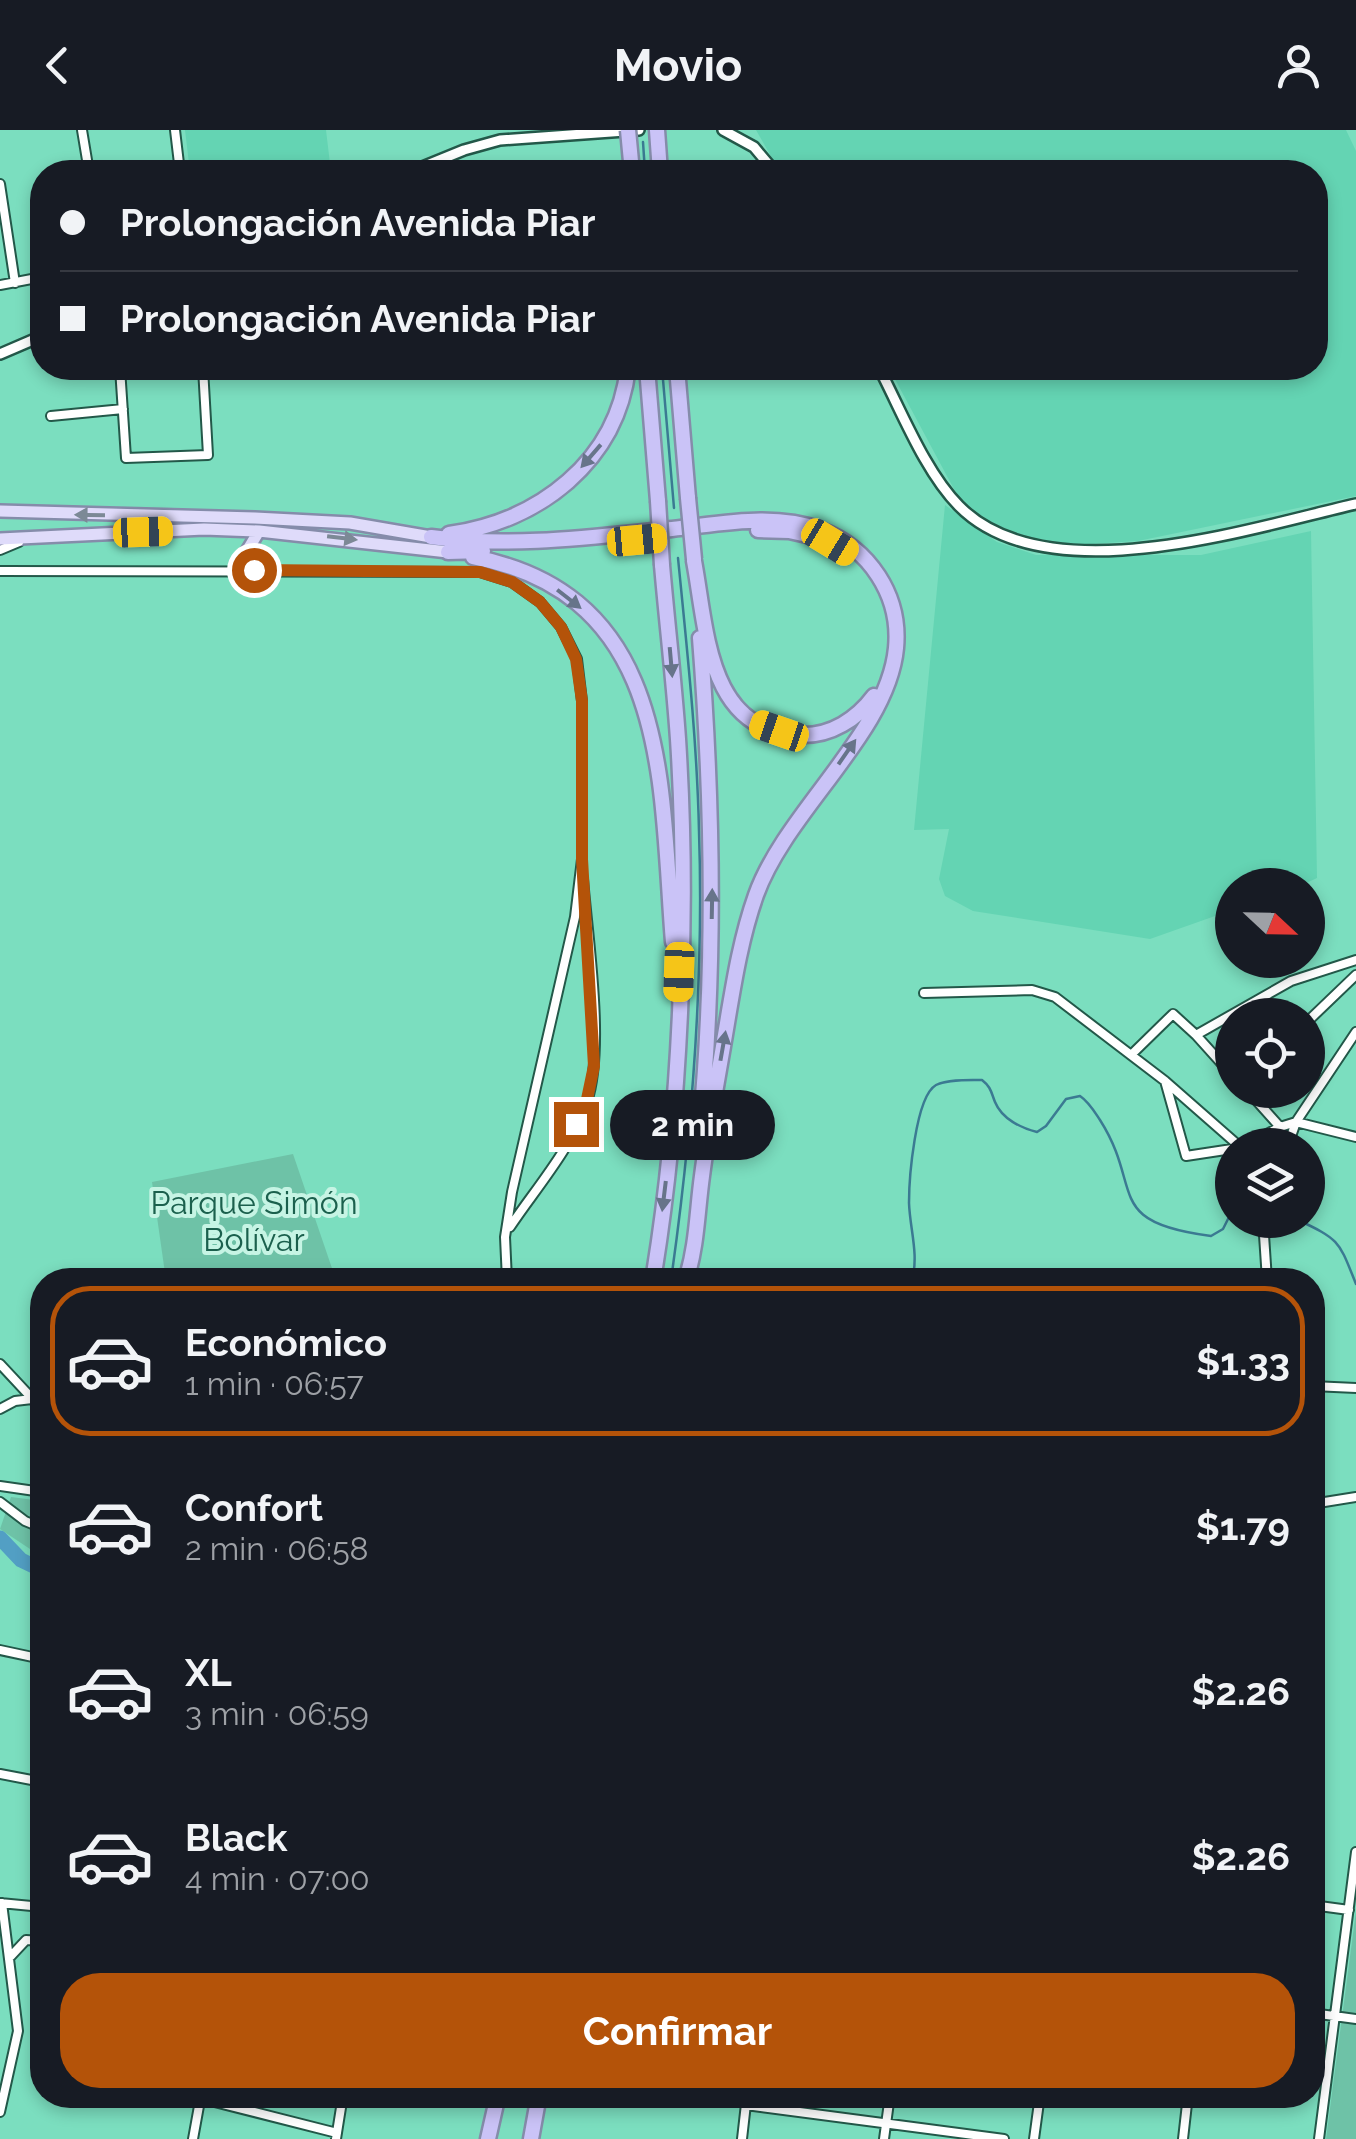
<!DOCTYPE html>
<html lang="es">
<head>
<meta charset="utf-8">
<style>
  body { margin:0; font-family:Raleway,sans-serif; background:#242831; color:#f1f3f6; height:100vh; display:flex; flex-direction:column; font-size:38px; white-space:nowrap }
  * { box-sizing:border-box; margin:0 }
  p { font-size:32px; color:#9ea1a6 }
  .icon { flex:none; width:55px; height:55px; fill:none; stroke:currentColor; stroke-width:2; stroke-linecap:round; stroke-linejoin:round }
  .map { position:relative; flex:1; overflow:hidden }
  .panel { position:absolute; left:30px; top:1138px; width:1295px; height:840px; display:flex; flex-direction:column; background:#171b24; border-radius:40px; box-shadow:0 5px 15px #0003 }
  .panel>* { flex:none }
  .guide { position:absolute; left:30px; top:30px; width:1298px; height:220px; border-radius:40px; box-shadow:0 5px 15px #0003; display:grid; align-content:center; height:220px; padding:0 30px; background:#171b24 }
  .needle { width:65px; rotate:112deg }
  .tools { position:absolute; left:1215px; top:738px; display:grid; gap:20px }
  .tools a { display:grid; place-items:center; width:110px; height:110px; border-radius:50%; background:#171b24; box-shadow:0 5px 15px #0003; font-size:50px }
  .end { position:absolute; width:45px; height:45px; margin:-22px; border:12px solid #b45309; background:#fff; box-shadow:0 0 0 5px #fff }
  .from { border-radius:50% }
  .bubble { position:absolute; height:70px; border-radius:35px; background:#171b24; box-shadow:0 5px 15px #0003; font-size:32px; font-weight:700; line-height:70px; text-align:center }
  .car { position:absolute; width:30px; height:60px; margin:-30px -15px; border-radius:12px; box-shadow:0 0 8px 2px #0007; background:linear-gradient(#f5c518 24%,#345 0 40%,#f5c518 0 76%,#345 0 86%,#f5c518 0) }
  .guide b { display:flex; align-items:center; gap:35px; height:95px; font-size:38px }
  .guide b+b { border-top:2px solid #363941 }
  .guide i { width:25px; height:25px; background:#f1f3f6 }
  ul { padding:18px 0 0; list-style:none }
  li { display:flex; align-items:center; gap:30px; height:150px; margin:0 20px 15px; padding:0 10px; border:5px solid transparent; border-radius:40px }
  li div { flex:1 }
  li b { display:block; font-size:38px }
  li em { font-style:normal; font-weight:700 }
  li.current { border-color:#b45309 }
  li>.icon { width:90px; height:90px; stroke-width:1.5 }
  .cta { display:flex; gap:20px; margin-top:auto; padding:20px 30px }
  .cta a { flex:1; height:115px; border-radius:40px; background:#b45309; color:#fff; font-size:40px; font-weight:700; line-height:115px; text-align:center }
  header { display:flex; justify-content:space-between; align-items:center; height:130px; padding:0 30px; background:#171b24; font-size:45px; font-weight:700 }
  .map>svg:first-child { display:block }
  .built { fill:#64d4b3 }
  .green { fill:#6ec2a7 }
  .lines { fill:none; stroke-linecap:round; stroke-linejoin:round }
  .stream { stroke:#3b7a92; stroke-width:2.5 }
  .river { stroke:#529fc4; stroke-width:15 }
  .minor-casing { stroke:#235849; stroke-width:12 }
  .tertiary-casing { stroke:#235849; stroke-width:14 }
  .primary-casing { stroke:#858caa; stroke-width:16 }
  .motorway-casing { stroke:#858caa; stroke-width:19 }
  .minor { stroke:#fff; stroke-width:8 }
  .tertiary { stroke:#fff; stroke-width:9 }
  .primary { stroke:#dfdbfa; stroke-width:11 }
  .motorway { stroke:#cac3f7; stroke-width:14 }
  .motorway-bridge-casing { stroke:#858caa; stroke-width:19; stroke-linecap:butt }
  .motorway-bridge { stroke:#cac3f7; stroke-width:14 }
  .oneway { fill:#67748a }
  .oneway2 { fill:#7c8996 }
  .route { stroke:#b45309; stroke-width:12 }
  .labels { text-anchor:middle; stroke-width:8; stroke-linejoin:round; paint-order:stroke }
  .park-label { font-size:32px; fill:#1b604d; stroke:#c6f4e4 }
</style>
</head>
<body>
<header><svg class="icon" aria-label="back" viewBox="0 0 24 24"><path d="M15 5l-7 7 7 7"/></svg>Movio<svg class="icon" aria-label="person" viewBox="0 0 24 24"><circle cx="12" cy="8" r="4"/><path d="M4 21q1-7 8-7t8 7"/></svg></header>
<div class="map">
<svg width="1356" height="2009" viewBox="0 0 1356 2009">
  <rect width="100%" height="100%" fill="#7bdebf"/>
  <path class="built" d="M185 0H326L331 42H190Z
    M756 0H1346L1356 21V366L1138 411 1075 415 1038 411 983 390 966 376 955 361 889 238H1315V42H780Z
    M945 375 997 412 1036 425H1201L1311 401 1317 748 1302 755H1232V780L1150 809 973 781 945 766 939 749 949 699 914 700Z"/>
  <path class="green" d="M293 1024 336 1150H166L152 1052Z
    M11 1367 42 1371V1427L0 1399Z
    M1356 1781V2009H1326Z"/>
  <g class="lines">
    <path class="stream" d="M643 12 645 42
      M662 238 674 378
      M1298 1090C1341 1110 1339 1112 1356 1154
      M671 1150C692 1002 704 851 699 701 697 610 687 519 678 428
      M912 1150C919 1124 910 1100 909 1073 909 1050 915 967 936 955 948 949 969 950 982 950 991 957 991 962 995 972 1002 989 1021 998 1037 1002L1046 996 1066 969 1080 966C1089 972 1094 981 1100 990 1144 1059 1102 1092 1211 1106L1223 1099 1232 1081"/>
    <path class="river" d="M0 1408 21 1430 42 1440"/>
    <defs>
      <path id="minor" d="M82 0 89 42
        M175 0 180 42
        M0 54 15 153
        M0 155 42 147
        M120 238 126 328 208 325 203 238
        M51 286 123 279
        M0 420 19 412
        M0 441 480 442 512 452 540 472 561 497 577 529 582 571V729L575 787 512 1062 505 1107 507 1150
        M924 863 1032 860 1055 867 1165 951 1238 1015
        M1308 891 1356 845
        M1196 905 1232 945
        M1131 925 1173 884 1196 905 1291 851 1356 830
        M1165 951 1186 1026 1232 1019
        M1280 997 1296 992 1356 1007
        M1246 1015 1280 997 1247 960
        M1288 1015 1296 992 1356 902
        M1263 1090 1267 1150
        M510 1097C536 1058 572 1018 587 972 605 918 588 809 583 749
        M0 1234 42 1279
        M1312 1256 1356 1258
        M0 1279 15 1271 32 1269
        M0 1356 42 1362
        M0 1372 25 1391 42 1398
        M1312 1374 1356 1367
        M0 1520 42 1529
        M0 1644 42 1652
        M0 1773 42 1777
        M1312 1775 1349 1780
        M11 1826 26 1810 42 1811
        M1312 1883 1356 1889
        M187 1965 337 2003
        M746 1975 1004 2009
        M0 1982 18 1901 2 1773
        M193 2009 201 1965
        M336 2009 343 1965
        M742 2009 747 1965
        M884 2009 890 1965
        M1034 2009 1040 1965
        M1183 2009 1188 1965
        M1319 2009 1356 1722"/>
      <path id="tertiary" d="M723 0 754 17 775 42
        M410 42 464 20 500 10 639 0
        M0 224 42 206
        M879 238C901 280 925 342 959 376 1047 465 1250 398 1356 374"/>
      <path id="primary" d="M0 381 255 388 350 393 431 407
        M0 409 204 399 259 401 448 422
        M254 440 244 426 259 401"/>
      <path id="motorway" d="M657 0 660 42
        M647 238 658 371
        M677 238 688 368
        M758 400 789 401 816 407
        M449 404C539 391 617 332 628 238
        M431 407C511 418 592 407 672 399 720 394 774 382 821 400 869 418 901 465 896 518 888 603 786 681 756 765 740 810 733 858 725 905 717 952 708 999 702 1046 697 1082 697 1116 686 1150
        M448 422 483 421
        M473 427C672 465 660 653 673 812
        M694 431C707 500 707 603 801 605 831 606 857 589 874 566
        M700 508C713 672 716 836 700 1000
        M653 1150C681 981 689 780 678 609 674 551 667 493 662 435
        M488 2009 498 1965
        M531 2009 539 1965"/>
    </defs>
    <use href="#minor" class="minor-casing"/>
    <use href="#tertiary" class="tertiary-casing"/>
    <use href="#primary" class="primary-casing"/>
    <use href="#motorway" class="motorway-casing"/>
    <use href="#minor" class="minor"/>
    <use href="#tertiary" class="tertiary"/>
    <use href="#primary" class="primary"/>
    <use href="#motorway" class="motorway"/>
    <defs>
      <path id="motorway-bridge" d="M628 0 632 42
        M688 368 694 429
        M658 371 662 435"/>
    </defs>
    <use href="#motorway-bridge" class="motorway-bridge-casing"/>
    <use href="#motorway-bridge" class="motorway-bridge"/>
  </g>
  <defs><path id="oneway-solid" d="M-6-.8H1V-3.2L6.5 0L1 3.2V.8H-6Z" transform="scale(2.5)"/></defs>
  <g class="oneway">
    <use href="#oneway-solid" transform="translate(591 326) rotate(131)"/>
    <use href="#oneway-solid" transform="translate(569 469) rotate(38)"/>
    <use href="#oneway-solid" transform="translate(671 532) rotate(85)"/>
    <use href="#oneway-solid" transform="translate(847 622) rotate(-55)"/>
    <use href="#oneway-solid" transform="translate(712 774) rotate(-89)"/>
    <use href="#oneway-solid" transform="translate(723 916) rotate(-80)"/>
    <use href="#oneway-solid" transform="translate(664 1066) rotate(97)"/>
  </g>
  <g class="oneway2">
    <use href="#oneway-solid" transform="translate(90 385) rotate(-179)"/>
    <use href="#oneway-solid" transform="translate(342 408) rotate(7)"/>
  </g>
  <g class="lines">
    <path class="route" d="M254 440 480 442 512 452 540 472 561 497 576 529 582 571V729L594 936 586 974 576 994"/>
  </g>
  <g class="labels">
    <g class="park-label">
      <text x="254" y="1084">Parque Simón<tspan x="254" dy="37">Bolívar</tspan></text>
    </g>
  </g>
</svg>
<div class="tools">
<a><svg class="needle" viewBox="-14 -14 28 28"><path d="M0-13l5 13h-10z" fill="#e53935"/><path d="M0 13l5-13h-10z" fill="#9ea1a6"/></svg></a>
<a><svg class="icon" aria-label="locate" viewBox="0 0 24 24"><circle cx="12" cy="12" r="6"/><path d="M12 2v4M12 18v4M2 12h4M18 12h4"/></svg></a>
<a><svg class="icon" aria-label="layers" viewBox="0 0 24 24"><path d="M12 4l9 5-9 5-9-5zM3 14l9 5 9-5"/></svg></a>
</div>
<i class="end from" style="left:254px;top:440px"></i>
<i class="end" style="left:576px;top:994px"></i>
<div class="bubble" style="left:610px;top:960px;width:165px">2 min</div>
<i class="car" style="left:143px;top:402px;rotate:88deg"></i>
<i class="car" style="left:637px;top:410px;rotate:85deg"></i>
<i class="car" style="left:830px;top:412px;rotate:121deg"></i>
<i class="car" style="left:779px;top:601px;rotate:289deg"></i>
<i class="car" style="left:679px;top:842px;rotate:182deg"></i>
<div class="guide">
<b><i class="from"></i>Prolongación Avenida Piar</b>
<b><i></i>Prolongación Avenida Piar</b>
</div>
<section class="panel">
<ul>
<li class="current"><svg class="icon" aria-label="car" viewBox="0 0 24 24"><path d="M5 17H2v-5l4-1 3-4h7l3 4 3 1v5h-3M9 17h6M6 11h13"/><circle cx="7" cy="17" r="2"/><circle cx="17" cy="17" r="2"/></svg><div><b>Económico</b><p>1 min · 06:57</p></div><em>$1.33</em></li>
<li><svg class="icon" aria-label="car" viewBox="0 0 24 24"><path d="M5 17H2v-5l4-1 3-4h7l3 4 3 1v5h-3M9 17h6M6 11h13"/><circle cx="7" cy="17" r="2"/><circle cx="17" cy="17" r="2"/></svg><div><b>Confort</b><p>2 min · 06:58</p></div><em>$1.79</em></li>
<li><svg class="icon" aria-label="car" viewBox="0 0 24 24"><path d="M5 17H2v-5l4-1 3-4h7l3 4 3 1v5h-3M9 17h6M6 11h13"/><circle cx="7" cy="17" r="2"/><circle cx="17" cy="17" r="2"/></svg><div><b>XL</b><p>3 min · 06:59</p></div><em>$2.26</em></li>
<li><svg class="icon" aria-label="car" viewBox="0 0 24 24"><path d="M5 17H2v-5l4-1 3-4h7l3 4 3 1v5h-3M9 17h6M6 11h13"/><circle cx="7" cy="17" r="2"/><circle cx="17" cy="17" r="2"/></svg><div><b>Black</b><p>4 min · 07:00</p></div><em>$2.26</em></li>
</ul>
<div class="cta"><a>Confirmar</a></div>
</section>
</div>
</body>
</html>
